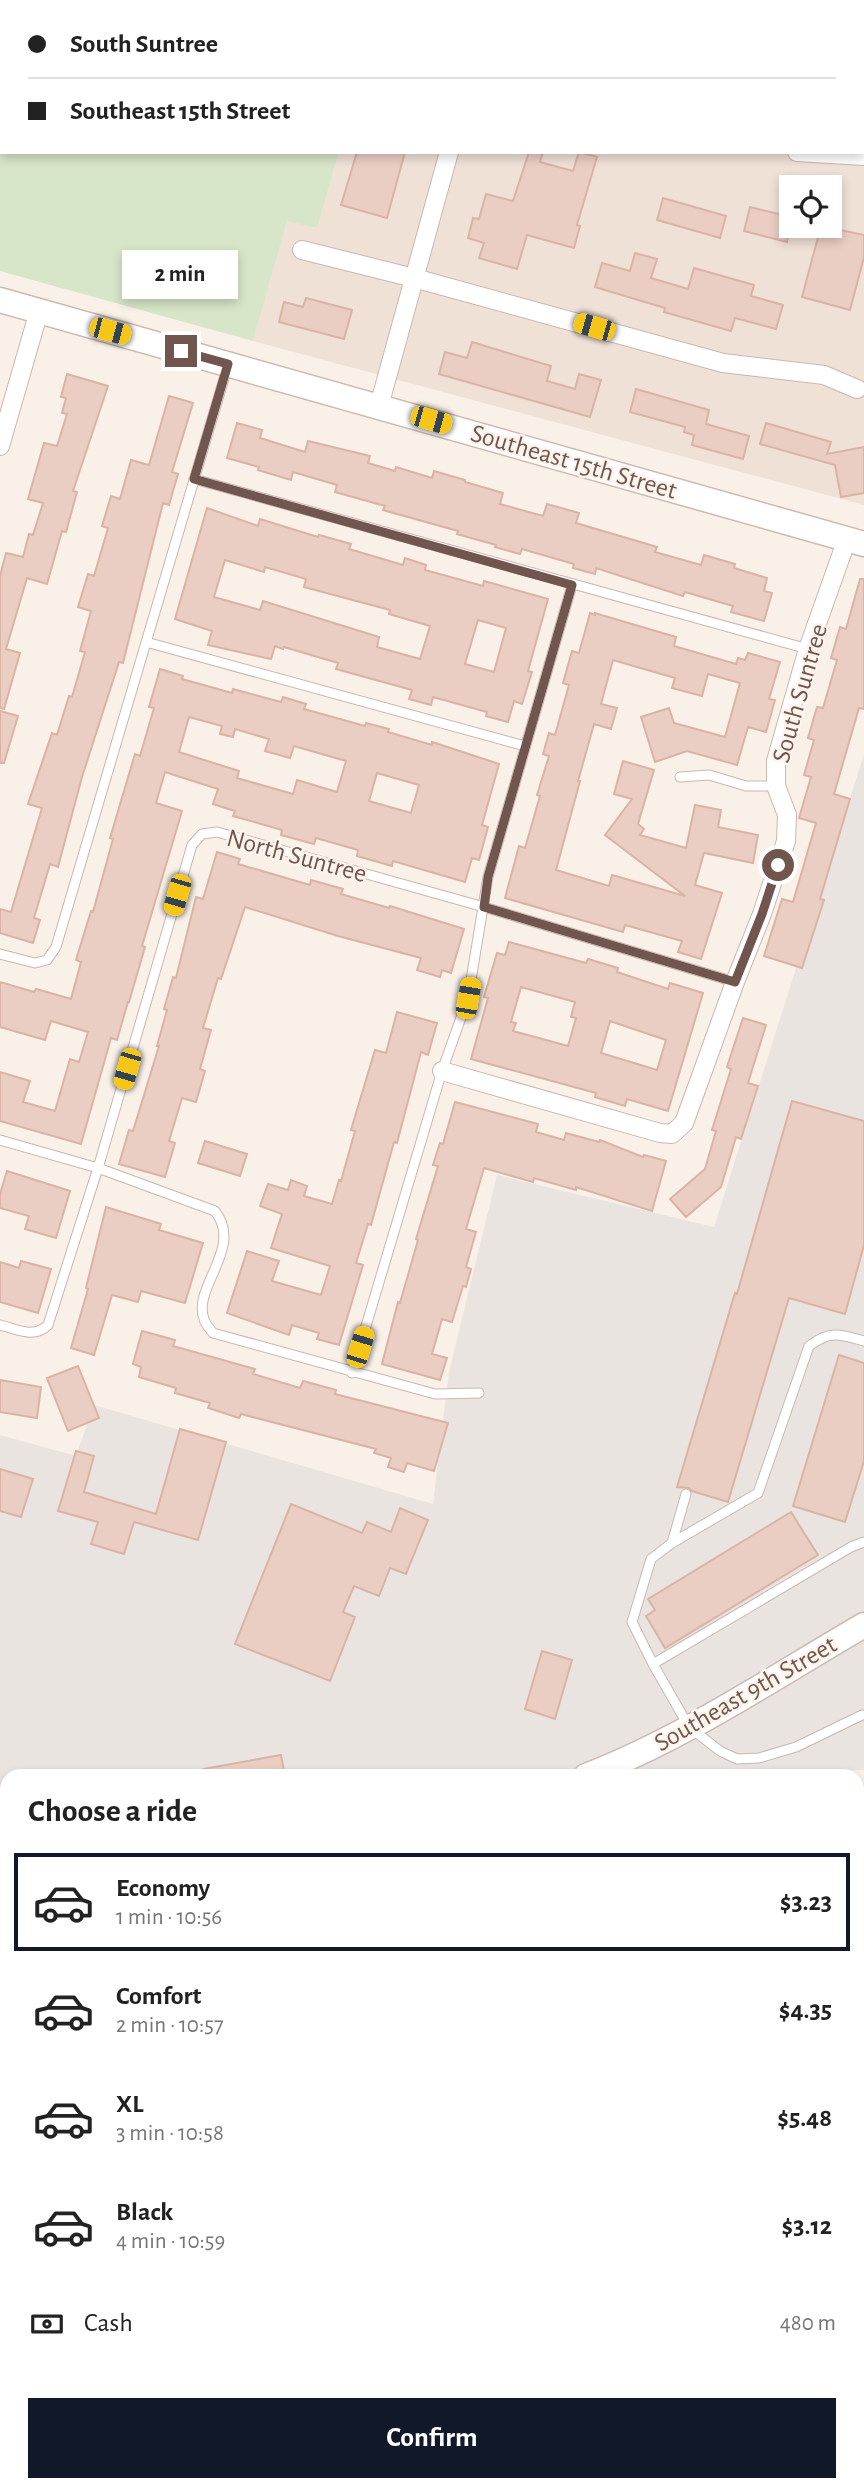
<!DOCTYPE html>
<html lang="en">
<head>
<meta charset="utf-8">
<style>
  body { margin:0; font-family:"Alegreya Sans",sans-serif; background:#f6f6f6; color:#222; height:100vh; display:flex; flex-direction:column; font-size:26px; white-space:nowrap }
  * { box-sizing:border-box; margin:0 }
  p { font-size:23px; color:#767676 }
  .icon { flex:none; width:38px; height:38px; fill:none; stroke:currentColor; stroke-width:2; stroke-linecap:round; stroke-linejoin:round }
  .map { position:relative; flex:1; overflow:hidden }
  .side { position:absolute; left:0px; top:1769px; width:864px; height:723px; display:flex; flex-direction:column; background:#fff; border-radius:21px 21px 0 0; box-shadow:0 4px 10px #0003 }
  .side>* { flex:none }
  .hud { position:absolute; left:0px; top:0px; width:864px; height:154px; box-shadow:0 4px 10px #0003; display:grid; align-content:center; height:154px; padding:0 28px; background:#fff }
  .buttons { position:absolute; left:779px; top:175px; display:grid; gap:14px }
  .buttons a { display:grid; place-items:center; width:63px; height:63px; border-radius:0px; background:#fff; box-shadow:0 4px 10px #0003; font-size:35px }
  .end { position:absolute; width:32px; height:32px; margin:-16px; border:9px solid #70564f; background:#fff; box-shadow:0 0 0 4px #fff }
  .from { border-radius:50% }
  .bubble { position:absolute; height:49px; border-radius:0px; background:#fff; box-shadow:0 4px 10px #0003; font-size:23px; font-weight:600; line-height:49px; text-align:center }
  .car { position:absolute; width:21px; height:42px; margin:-21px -10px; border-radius:9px; box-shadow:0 0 5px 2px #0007; background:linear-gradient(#f5c518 24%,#345 0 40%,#f5c518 0 76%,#345 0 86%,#f5c518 0) }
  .hud b { display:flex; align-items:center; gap:24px; height:66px; font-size:26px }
  .hud b+b { border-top:2px solid #e0e0e0 }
  .hud i { width:18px; height:18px; background:#222 }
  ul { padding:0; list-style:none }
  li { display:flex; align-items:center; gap:21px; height:98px; margin:0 14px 10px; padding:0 14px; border:4px solid transparent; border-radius:0px }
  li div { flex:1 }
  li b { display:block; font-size:26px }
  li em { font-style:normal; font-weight:600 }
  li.current { border-color:#111827 }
  li>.icon { width:63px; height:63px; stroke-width:1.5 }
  h2 { padding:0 28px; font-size:32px; line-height:84px }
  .pay { display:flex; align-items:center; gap:18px; height:77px; padding:0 28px; font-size:26px }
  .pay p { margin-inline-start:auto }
  .button { display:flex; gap:14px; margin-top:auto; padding:14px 28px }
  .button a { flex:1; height:80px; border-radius:0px; background:#111827; color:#fff; font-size:28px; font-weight:600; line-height:80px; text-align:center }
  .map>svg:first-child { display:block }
  .residential { fill:#f0e1d7; fill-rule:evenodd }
  .industrial { fill:#eae4e0 }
  .green { fill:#d7e5c8 }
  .building { fill:#ebcec3; stroke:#dbb3a5; stroke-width:2; fill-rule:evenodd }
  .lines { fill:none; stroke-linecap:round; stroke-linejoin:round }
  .lane-casing { stroke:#cab7af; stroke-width:11 }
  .street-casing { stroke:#cab7af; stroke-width:20 }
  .secondary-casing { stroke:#ceb9b0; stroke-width:27 }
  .primary-casing { stroke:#d4ccca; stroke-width:29 }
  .lane { stroke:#fff; stroke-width:9 }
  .street { stroke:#fff; stroke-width:18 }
  .secondary { stroke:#fff; stroke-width:24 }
  .primary { stroke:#efcca9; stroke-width:26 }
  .rail { stroke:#b2a7c2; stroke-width:5; stroke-dasharray:10 7; stroke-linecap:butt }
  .route { stroke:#70564f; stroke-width:9 }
  .labels { text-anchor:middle; stroke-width:5; stroke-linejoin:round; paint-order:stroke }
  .street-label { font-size:26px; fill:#70564f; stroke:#fdf5ed }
</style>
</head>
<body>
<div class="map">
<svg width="864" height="2491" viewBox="0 0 864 2491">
  <rect width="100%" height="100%" fill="#f9f0e7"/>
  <path class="residential" d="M382 0H864V505L253 341 287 220 317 228 339 152H863V2H381ZM791 187H830V226H791Z"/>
  <path class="industrial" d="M864 754V1770L731 1772 709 1776H7V1934L0 1936V1435L76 1456 94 1405 433 1504 449 1372 497 1175 714 1227Z
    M858 1843H864V2333L858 2344Z
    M7 2025V2485H764L758 2491H0V2027Z"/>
  <path class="green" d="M0 0H382L2 2V152H339L317 228 287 221 253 341 0 271Z"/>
  <path class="building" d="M357 152H405L387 218 341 205Z
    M529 152H543L540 162 573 171 579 152 597 157 577 225 580 226 574 248 527 235 517 269 479 258 484 243 468 238 473 218 479 219 486 194 513 201Z
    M663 198 726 216 720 238 657 220Z
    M750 207 791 217 787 242 744 231Z
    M821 226 864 235V257L850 310 802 297Z
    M635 253 657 259 651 278 688 289 694 268 754 285 751 296 783 305 776 329 735 318 731 331 664 312 665 308 595 287 602 263 630 271Z
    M306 298 352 310 344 339 279 322 284 302 303 307Z
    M472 342 551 366 547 381 575 389 579 374 601 380 590 417 439 374 445 352 467 358Z
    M67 374 108 386 73 491 77 492 66 532 62 531 47 584 27 578 6 649 20 653 4 709 0 708V576L6 553 23 557 29 534 33 535 43 503 28 499 44 443 57 446 67 414 62 413 66 398 61 397Z
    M636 389 709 410 706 424 749 436 743 459 692 445 694 435 684 432 685 427 630 412Z
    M169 396 193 403 172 472 178 474 169 505 163 503 123 663 119 662 82 777 58 867 50 864 34 918 40 920 33 943 0 933V909L11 912 42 808 28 804 52 733 57 735 69 696 72 697 85 652 80 651 91 611 78 607 88 574 94 576 108 528 102 526 111 496 120 499 131 460 149 465Z
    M237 423 262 430 260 438 305 452 308 441 370 456 368 463 395 471 396 467 432 478 434 471 465 480V482L503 493 500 504 543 516 547 504 579 513 576 523 657 547 655 552 701 565 704 555 735 564 734 568 767 578 764 591 772 593 764 621 731 612 733 606 685 592 683 596 596 568 595 574 573 568 574 564 522 549 520 554 495 547 496 545 457 534 458 531 383 510 385 506 335 492 337 485 293 472 291 480 258 470 259 467 227 458Z
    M766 423 831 442 827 454 864 447V493L841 497 835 465 760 444Z
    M207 508 258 526 260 519 318 537 319 535 351 544 349 549 403 565 405 558 426 565 425 570 483 586 484 581 548 599 528 671 532 672 522 704 514 701 508 722 486 716 487 712 433 697 431 705 409 699 412 690 336 669 338 663 284 647 283 649 275 646 271 659 208 645 212 631 175 619ZM225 560 264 572 265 567 306 579 304 587 390 610 389 614 430 626 420 659 377 647 379 637 263 601 260 610 214 597ZM478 620 506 628 494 672 465 664Z
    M860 579H864V709L859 708 834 794 850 799 820 899 824 900 802 968 764 956 782 899 793 902 816 823 799 818 811 777 804 775 814 740 808 738 817 707 823 708 837 660 831 658 840 627 846 629Z
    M590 613 595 615V613L676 637 674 646 736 664 738 658 745 660 748 653 780 662 769 699 775 700 766 732 748 727 737 765 687 751 655 762 641 717 669 708 674 723 725 737 740 683 708 674 702 696 672 688 675 678 613 660 601 704 617 708 611 729 594 724 578 781H580L556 870 609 886 612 875 685 896 605 835 632 799 614 794 623 761 654 770 638 824 644 829 640 835 686 848 695 805 721 810 718 827 758 835 753 863 704 853 695 885 722 893 701 959 678 952 682 941 625 925 623 932 505 898 519 846 525 848 540 796 537 795 549 756 543 754 549 733 555 735 569 685 563 683 572 651 579 653Z
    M160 669 183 676 182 679 232 693 233 689 281 702 283 697 306 704 304 709 365 726 366 723 389 729 388 732 432 745V742L499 764 482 825 488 827 479 860 472 858 465 882 393 861 392 866 357 856 358 850 316 838 314 844 281 835 282 830 233 816 235 811 213 804 218 789 165 772 156 803 182 811 142 946 145 947 129 1002H128L117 1040 111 1038 81 1144 0 1121V1072L30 1081 23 1102 55 1111 70 1059 79 1062 88 1032 51 1021 45 1040 0 1027V982L34 992 36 989 71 999 81 962 76 960 91 911 93 912 113 839 110 838 135 754 140 756 154 708 149 707ZM189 717 222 726 220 734 233 737 235 729 269 739 265 751 290 758 294 746 346 761 337 792 297 780 293 794 237 778 239 771 179 752ZM377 773 419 785 411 813 369 801Z
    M0 711 18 716 4 763H0Z
    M217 852 240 859 238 864 310 885 311 880 343 889 341 894 389 908 390 906 464 929 451 973 442 970 440 977 417 970 421 958 338 936 245 907 221 979 218 978 203 1028 211 1030 200 1069 205 1071 196 1102 182 1098 169 1141 175 1143 165 1177 119 1164 129 1130 133 1131 159 1046H157L167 1010 164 1009 173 977 176 978 196 897 203 899Z
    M509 942 586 963 588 959 618 968 617 972 668 989 670 983 703 993 668 1111 627 1099 625 1106 595 1097 596 1093 471 1059 488 998 484 997 497 953 505 955ZM521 987 575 1002 571 1017 576 1018 568 1046 513 1031 516 1023 511 1022ZM610 1021 666 1040 657 1070 601 1053Z
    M397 1012 437 1023 428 1055 421 1052 397 1143 394 1142 371 1225 368 1224 356 1263 363 1265 339 1345 317 1339 319 1333 292 1325 289 1335 227 1313 247 1251 279 1261 272 1281 321 1295 330 1266 271 1248 282 1214 260 1206 268 1184 288 1190 291 1180 307 1186 304 1196 332 1204 339 1180 341 1181 355 1131 351 1130 375 1050 386 1053Z
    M743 1018 766 1025 748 1083 758 1086 741 1139 736 1137 721 1187 686 1217 670 1199 705 1169 716 1131 712 1130 731 1069 727 1067Z
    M792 1101 864 1121V1245L845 1314 789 1298 728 1502 692 1491 689 1488 677 1487 735 1293 737 1294Z
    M455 1102 538 1124 536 1132 564 1140 566 1133 599 1142 600 1140 643 1157 644 1155 666 1161 652 1211 576 1187V1190L534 1178 533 1182 484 1168 466 1229 476 1232 466 1267 471 1269 466 1287 463 1286 452 1322 442 1319 432 1354 447 1358 440 1380 382 1364 398 1302 400 1303 418 1240 416 1239 438 1166 433 1165 440 1143 443 1144Z
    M205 1141 247 1154 240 1176 198 1163Z
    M7 1171 70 1191 56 1238 25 1229 29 1216 0 1208V1194Z
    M106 1207 161 1224 159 1230 203 1243 185 1303 141 1291 138 1302 112 1295 94 1355 71 1348 88 1289 86 1288Z
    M21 1261 51 1269 38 1313 0 1302V1262L19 1268Z
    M142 1331 175 1340 173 1346 255 1369 253 1374 300 1388 303 1381 336 1390 335 1394 448 1423 434 1471 407 1463 404 1472 388 1467 391 1458 374 1453 376 1449 241 1414 239 1418 208 1408 210 1403 175 1393 176 1388 139 1377 141 1367 133 1364Z
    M839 1355 864 1363V1461L845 1522 793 1506Z
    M78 1366 99 1418 68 1431 47 1378Z
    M0 1380 41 1387 37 1418 0 1412Z
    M180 1429 226 1442 198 1540 134 1522 124 1554 91 1544 98 1522 58 1511 76 1451 94 1456 84 1492 156 1514Z
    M0 1469 33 1479 21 1517 0 1511Z
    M291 1504 362 1533 367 1522 391 1532 400 1508 428 1520 406 1574 390 1568 379 1596 354 1586 343 1612 355 1617 330 1681 235 1644Z
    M791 1512 818 1555 665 1648 646 1616 655 1610 648 1599Z
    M542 1651 572 1660 555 1719 525 1709Z
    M281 1755 285 1776H203V1769Z"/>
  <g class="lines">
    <defs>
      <path id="lane" d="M194 479 808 649
        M146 642 525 746
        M680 777 709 775 746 786H776
        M0 954 35 963 47 960 56 947 228 365
        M0 1140 98 1168 215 1211C244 1248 192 1287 204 1319 205 1324 210 1329 213 1333L435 1394 479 1393
        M0 1325C17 1329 34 1339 48 1325L98 1168 192 845 202 834 217 832 484 907 735 982
        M352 1373 442 1071 468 998 488 877 572 585
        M672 1543 686 1494
        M653 1664 632 1622 651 1559 672 1543 758 1493 809 1346C830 1330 840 1334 864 1341
        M862 1715 796 1747 759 1758 737 1759 720 1751 689 1727 653 1664 851 1547 864 1542"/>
      <path id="street" d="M488 2V0
        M797 152 864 156
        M302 250 414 278 723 363 824 375 857 389
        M379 406 449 152
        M0 446 39 311
        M442 1071 660 1133 672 1134 684 1123 735 982 762 914 786 841 787 815 776 786V761L808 649 847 539
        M0 2333 7 2308
        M573 2491 581 2485"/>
      <path id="secondary" d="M0 300 864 544
        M586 1776C684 1738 773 1678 864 1625
        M0 1919 7 1918"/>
      <path id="primary" d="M858 2410 864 2400
        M858 2439 864 2429
        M823 2491 827 2485"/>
    </defs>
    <use href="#lane" class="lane-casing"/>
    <use href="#street" class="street-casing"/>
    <use href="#secondary" class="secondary-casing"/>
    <use href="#primary" class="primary-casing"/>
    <use href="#lane" class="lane"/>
    <use href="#street" class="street"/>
    <use href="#secondary" class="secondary"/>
    <use href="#primary" class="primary"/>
    <path class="rail" d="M858 1812 864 1811
      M0 1984 7 1983"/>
  </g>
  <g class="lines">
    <path class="route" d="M181 351 228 364 194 479 572 585 488 877 484 907 735 982 762 914 778 865"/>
  </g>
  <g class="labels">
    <g class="street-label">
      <text transform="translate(574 461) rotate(16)" y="9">Southeast 15th Street</text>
      <text transform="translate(799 693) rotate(-74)" y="9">South Suntree</text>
      <text transform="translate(297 855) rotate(15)" y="9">North Suntree</text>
      <text transform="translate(745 1693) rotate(-30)" y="9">Southeast 9th Street</text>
    </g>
  </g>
</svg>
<div class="buttons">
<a><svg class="icon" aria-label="locate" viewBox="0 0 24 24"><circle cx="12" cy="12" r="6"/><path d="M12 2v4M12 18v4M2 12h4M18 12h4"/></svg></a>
</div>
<i class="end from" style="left:778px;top:865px"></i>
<i class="end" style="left:181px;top:351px"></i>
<div class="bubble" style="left:122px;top:250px;width:116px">2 min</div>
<i class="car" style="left:594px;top:327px;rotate:286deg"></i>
<i class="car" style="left:110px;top:331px;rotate:105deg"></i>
<i class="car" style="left:431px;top:420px;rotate:106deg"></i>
<i class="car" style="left:177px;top:895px;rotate:196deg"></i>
<i class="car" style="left:468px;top:998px;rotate:10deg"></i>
<i class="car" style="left:127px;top:1069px;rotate:196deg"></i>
<i class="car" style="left:360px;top:1347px;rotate:17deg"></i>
<div class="hud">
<b><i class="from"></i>South Suntree</b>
<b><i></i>Southeast 15th Street</b>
</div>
<section class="side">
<h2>Choose a ride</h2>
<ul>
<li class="current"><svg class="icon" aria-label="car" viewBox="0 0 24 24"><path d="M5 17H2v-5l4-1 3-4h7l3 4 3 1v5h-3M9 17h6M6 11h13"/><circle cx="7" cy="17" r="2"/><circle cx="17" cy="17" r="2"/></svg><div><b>Economy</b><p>1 min · 10:56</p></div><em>$3.23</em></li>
<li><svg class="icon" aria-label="car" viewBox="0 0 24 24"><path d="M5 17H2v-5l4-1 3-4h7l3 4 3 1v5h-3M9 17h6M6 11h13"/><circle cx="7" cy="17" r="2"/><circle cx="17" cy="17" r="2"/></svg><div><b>Comfort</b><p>2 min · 10:57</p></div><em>$4.35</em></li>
<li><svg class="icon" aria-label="car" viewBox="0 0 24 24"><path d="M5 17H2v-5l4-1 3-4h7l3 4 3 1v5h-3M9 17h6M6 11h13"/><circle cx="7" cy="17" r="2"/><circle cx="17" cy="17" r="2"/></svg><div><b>XL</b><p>3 min · 10:58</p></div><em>$5.48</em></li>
<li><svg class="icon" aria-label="car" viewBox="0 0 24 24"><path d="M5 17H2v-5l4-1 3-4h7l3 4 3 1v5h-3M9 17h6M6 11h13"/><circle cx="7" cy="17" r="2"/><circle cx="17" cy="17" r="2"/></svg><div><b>Black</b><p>4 min · 10:59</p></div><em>$3.12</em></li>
</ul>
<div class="pay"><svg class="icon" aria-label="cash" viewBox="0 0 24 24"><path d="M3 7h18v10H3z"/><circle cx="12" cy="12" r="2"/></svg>Cash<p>480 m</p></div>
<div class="button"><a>Confirm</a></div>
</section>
</div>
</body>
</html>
